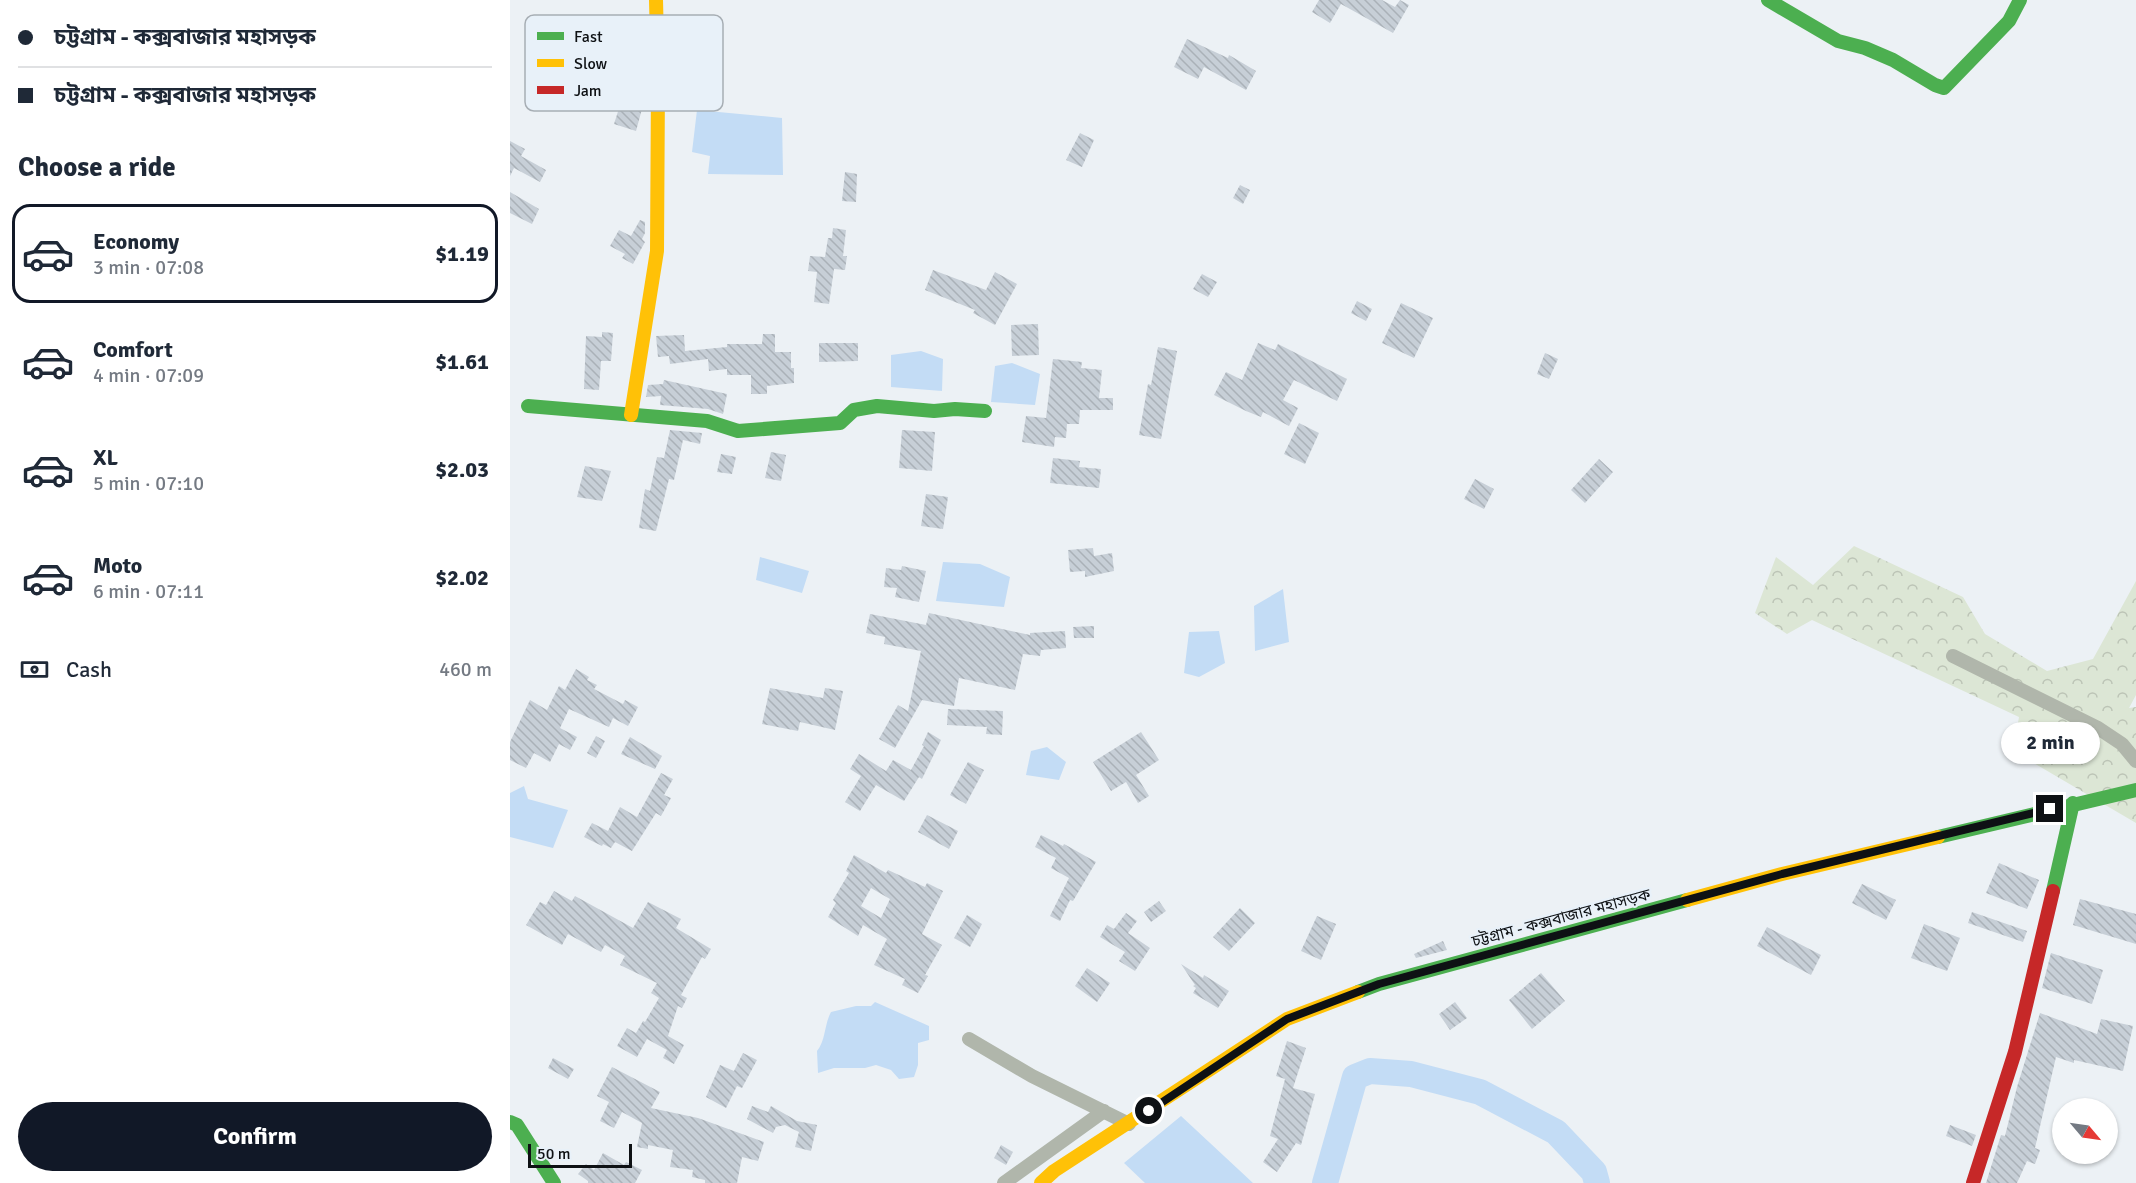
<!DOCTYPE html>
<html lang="en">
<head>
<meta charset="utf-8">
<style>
  body { margin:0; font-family:Signika,"Noto Sans Bengali",sans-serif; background:#f6f6f7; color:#1f2937; height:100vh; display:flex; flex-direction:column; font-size:22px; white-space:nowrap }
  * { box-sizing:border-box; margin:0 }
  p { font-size:20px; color:#747a83 }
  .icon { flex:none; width:33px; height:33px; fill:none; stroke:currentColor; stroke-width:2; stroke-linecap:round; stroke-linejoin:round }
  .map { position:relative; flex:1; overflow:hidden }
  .details { display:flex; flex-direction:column; background:#fff; width:510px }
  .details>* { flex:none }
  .banner { display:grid; align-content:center; height:132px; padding:0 18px; background:#fff }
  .needle { width:39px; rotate:119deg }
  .fabs { position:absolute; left:1542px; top:1098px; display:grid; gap:12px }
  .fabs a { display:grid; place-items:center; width:66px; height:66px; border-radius:50%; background:#fff; box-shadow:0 2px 4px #0004; font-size:30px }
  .scale { position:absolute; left:18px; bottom:15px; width:104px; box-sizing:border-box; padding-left:6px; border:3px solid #0e1114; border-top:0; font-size:16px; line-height:21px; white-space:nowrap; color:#0e1114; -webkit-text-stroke:4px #e8f1f9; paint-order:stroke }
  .end { position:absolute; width:27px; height:27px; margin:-14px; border:8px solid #0e1114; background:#fff; box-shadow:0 0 0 3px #fff }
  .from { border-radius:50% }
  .bubble { position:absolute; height:42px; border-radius:21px; background:#fff; box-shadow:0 2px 4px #0004; font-size:20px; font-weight:700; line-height:42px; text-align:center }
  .banner b { display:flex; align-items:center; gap:21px; height:57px; font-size:22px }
  .banner b+b { border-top:2px solid #e0e1e3 }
  .banner i { width:15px; height:15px; background:#1f2937 }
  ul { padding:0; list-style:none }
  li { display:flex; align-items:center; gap:18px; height:99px; margin:0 12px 9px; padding:0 6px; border:3px solid transparent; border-radius:18px }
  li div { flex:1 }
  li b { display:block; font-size:22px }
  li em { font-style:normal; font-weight:700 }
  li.on { border-color:#111827 }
  li>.icon { width:54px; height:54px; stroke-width:1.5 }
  h2 { padding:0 18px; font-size:27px; line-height:72px }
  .pay { display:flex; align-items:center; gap:15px; height:66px; padding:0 18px; font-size:22px }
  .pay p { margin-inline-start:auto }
  .button { display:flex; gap:12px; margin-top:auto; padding:12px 18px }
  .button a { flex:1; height:69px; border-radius:36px; background:#111827; color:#fff; font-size:24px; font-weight:700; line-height:69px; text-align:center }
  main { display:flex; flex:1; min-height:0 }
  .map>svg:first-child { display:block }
  .forest { fill:url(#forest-crowns) }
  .water { fill:#c3dcf5 }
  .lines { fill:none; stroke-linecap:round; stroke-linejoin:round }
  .river { stroke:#c3dcf5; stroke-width:26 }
  .building { fill:url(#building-back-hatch); fill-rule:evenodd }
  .street { stroke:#b0b6ab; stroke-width:14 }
  .fast { stroke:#4caf50; stroke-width:14 }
  .slow { stroke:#ffc107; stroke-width:14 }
  .jam { stroke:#c62828; stroke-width:14 }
  .route { stroke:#0e1114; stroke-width:8 }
  .labels { text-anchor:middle; stroke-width:4.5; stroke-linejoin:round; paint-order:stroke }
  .street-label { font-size:16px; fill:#0e1114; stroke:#e8f1f9 }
  .key { fill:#e8f1f9; stroke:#a7aeb4; stroke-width:1.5 }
  .key-label { font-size:16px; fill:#0e1114 }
</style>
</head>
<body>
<main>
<section class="details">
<div class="banner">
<b><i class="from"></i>চট্টগ্রাম - কক্সবাজার মহাসড়ক</b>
<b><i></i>চট্টগ্রাম - কক্সবাজার মহাসড়ক</b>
</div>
<h2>Choose a ride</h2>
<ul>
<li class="on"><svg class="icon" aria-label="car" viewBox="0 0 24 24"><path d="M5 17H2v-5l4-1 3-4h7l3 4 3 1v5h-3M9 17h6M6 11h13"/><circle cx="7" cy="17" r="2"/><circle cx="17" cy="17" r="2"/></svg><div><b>Economy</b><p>3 min · 07:08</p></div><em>$1.19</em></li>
<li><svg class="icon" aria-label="car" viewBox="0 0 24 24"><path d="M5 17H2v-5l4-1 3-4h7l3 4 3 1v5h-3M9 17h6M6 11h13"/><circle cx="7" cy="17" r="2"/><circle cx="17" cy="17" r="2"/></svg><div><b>Comfort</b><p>4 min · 07:09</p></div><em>$1.61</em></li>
<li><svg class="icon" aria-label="car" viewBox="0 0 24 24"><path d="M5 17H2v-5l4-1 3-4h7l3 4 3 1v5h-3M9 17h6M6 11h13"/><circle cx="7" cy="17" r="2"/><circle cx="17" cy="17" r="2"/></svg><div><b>XL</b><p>5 min · 07:10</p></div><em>$2.03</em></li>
<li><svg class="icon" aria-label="car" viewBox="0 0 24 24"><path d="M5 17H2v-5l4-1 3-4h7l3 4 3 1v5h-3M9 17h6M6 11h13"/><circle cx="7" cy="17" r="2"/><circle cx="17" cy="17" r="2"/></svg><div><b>Moto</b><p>6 min · 07:11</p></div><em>$2.02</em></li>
</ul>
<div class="pay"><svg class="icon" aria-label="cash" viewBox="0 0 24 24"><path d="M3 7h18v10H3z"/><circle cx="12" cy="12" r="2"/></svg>Cash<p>460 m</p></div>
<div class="button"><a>Confirm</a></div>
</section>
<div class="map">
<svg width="1626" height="1183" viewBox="0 0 1626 1183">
  <defs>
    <pattern id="forest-crowns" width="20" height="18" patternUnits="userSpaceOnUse" patternTransform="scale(1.5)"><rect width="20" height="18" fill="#dce6d5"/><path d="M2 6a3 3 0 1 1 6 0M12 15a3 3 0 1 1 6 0" fill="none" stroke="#bcc4b6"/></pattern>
    <pattern id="building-back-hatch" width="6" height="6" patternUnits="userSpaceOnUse" patternTransform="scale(1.5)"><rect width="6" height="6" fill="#c7cfd7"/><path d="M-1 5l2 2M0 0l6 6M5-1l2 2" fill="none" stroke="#aab1b8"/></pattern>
  </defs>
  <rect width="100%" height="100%" fill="#ecf1f5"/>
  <path class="forest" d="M1344 546 1453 597 1475 634 1537 671 1583 659 1626 581V695L1619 708 1626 707V823L1503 751 1509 717 1302 620 1277 634 1245 613 1266 557 1303 585Z"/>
  <path class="water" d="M187 110 272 118 273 175 198 174 200 156 182 152Z
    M411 351 433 359 432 391 381 387V355Z
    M502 363 530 374 525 405 481 402 485 366Z
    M250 557 299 571 292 593 246 580Z
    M433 562 470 564 500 577 494 607 426 601Z
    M773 589 779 642 745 651 744 606Z
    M709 631 715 663 689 677 674 673 679 632Z
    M537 747 556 762 549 780 516 775 521 751Z
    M14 786 18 799 58 810 43 848 0 837V793Z
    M365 1002 419 1026V1040L408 1043V1065L404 1077 389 1079 381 1070 366 1065 355 1068H324L308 1073 307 1051C316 1040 314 1025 321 1012L346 1006H361Z
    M671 1116 743 1183H635L614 1163Z"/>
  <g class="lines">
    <path class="river" d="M815 1183 845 1077 860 1071 901 1074 970 1092 1046 1132 1084 1172 1087 1183"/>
  </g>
  <path class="building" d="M809 0H872L885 7 890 0 899 5 883 33 831 4 820 23 802 12Z
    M677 39 718 58 719 55 746 71 736 90 694 67 688 79 664 67Z
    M111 102 132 109 126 131 104 124Z
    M570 133 584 140 572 167 556 160Z
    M0 141 15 149 11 156 36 170 30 182 4 168 0 176Z
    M335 172 347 174 346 202 332 201Z
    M730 185 740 190 733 204 723 198Z
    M0 192 29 209 22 224 0 213Z
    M130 220 135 222V233L132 239 135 242 123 264 112 258 115 254 100 246 109 230 121 236Z
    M323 228 336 230 333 256H337L335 270 324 269 319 304 304 302 307 272 298 271 300 256 315 257 318 238H322Z
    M423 270 476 290 485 272 507 284 485 325 463 313 465 310 415 290Z
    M692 274 707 282 698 297 683 289Z
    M847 301 862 309 856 321 841 313Z
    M891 303 923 318 904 358 872 343Z
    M528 324 529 355 502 356 501 325Z
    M92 332 103 333 101 361H91L89 390 74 389 76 336 92 337Z
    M253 334H265V352H281V368H284V383L257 386V394H241V375H217V369L199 371 198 359 160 364 159 356 148 357 146 336 174 335 175 351 217 347V344H252Z
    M309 343H348V361L309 362Z
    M748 343 765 350 768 344 837 379 827 401 784 380 773 400 788 408 779 426 753 412 751 417 736 411 704 395 716 372 732 380Z
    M648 347 667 351 651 439 629 435 638 384 641 385Z
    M1035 353 1048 359 1039 379 1027 374Z
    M543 359 572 362 571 368 592 370 589 398H603V410H570L569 424H557L556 438 545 437 544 447 512 442 516 416 536 418Z
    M154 380 217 394 213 414 198 409 150 405 151 396 136 397 138 385 153 384Z
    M789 423 809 433 795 464 774 454Z
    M160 430 192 433 190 444 173 440 164 480 159 479 146 531 129 528 135 489 140 491 147 457 154 458Z
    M392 430 425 432 422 471 389 468Z
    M261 452 276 455 271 481 255 478Z
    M211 454 226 457 222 474 207 472Z
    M543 458 570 461 569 467 591 469 589 488 540 483Z
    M1089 459 1103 472 1075 503 1061 490Z
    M75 466 101 471 92 501 67 497Z
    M965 479 984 489 974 509 954 499Z
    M416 494 438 497 433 529 411 526Z
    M583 548 584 556 602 553 604 571 575 577V571L560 572 558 550Z
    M392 566 416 571 409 602 385 597 387 588 374 587 376 568 391 570Z
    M419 613 520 635V633L555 631 556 648 531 650 530 656 513 654 505 690 449 678 444 706 412 700 385 748 369 739 388 705 398 711 411 651 374 644 375 637 356 633 360 614 416 625Z
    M584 626V638H564L563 627Z
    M66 669 79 677 77 680 87 685 84 689 113 704 115 700 128 707 118 726 103 718 99 727 59 709 50 728 67 737 60 750 49 744 40 762 24 753 16 768 0 760V742L20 700 37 710 49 686 55 690Z
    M260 688 313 698 315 688 333 691 325 730 290 722 288 731 252 724Z
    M438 709 493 711 492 735 476 734 477 727 437 725Z
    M418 732 431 740 412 779 409 777 394 801 366 785 350 811 335 802 351 776 340 769 349 754 376 771 383 760 401 770 414 746 412 745Z
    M631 732 649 760 626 775 639 796 628 803 616 782 601 791 583 762Z
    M86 736 95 741 86 758 77 753Z
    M120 737 152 756 145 769 111 754Z
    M458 762 474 770 456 804 440 795Z
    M151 773 163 779 154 795 161 798 151 816 146 813 122 851 105 842 101 848 93 844 92 846 74 837 82 823 98 831 110 807 127 817Z
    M417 815 448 831 439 849 408 832Z
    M531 835 553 846 554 844 586 862 563 901 560 900 550 921 540 916 559 878 541 868 546 858 525 847Z
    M344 855 376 873 378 870 415 887 417 883 433 891 412 934 432 945 415 975 418 976 408 993 392 985 395 979 364 965 377 939 353 925 348 936 318 917 326 903 323 900 339 873 336 871ZM361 888 380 899 371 918 351 906Z
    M1489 863 1529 880 1517 909 1476 893Z
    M1352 884 1386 900 1376 920 1342 903Z
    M44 891 62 901 65 896 123 928 138 902 171 919 166 928 201 949 195 959 192 957 171 995 177 998 172 1008 168 1006 158 1036 174 1045 164 1064 153 1058 157 1050 137 1039 127 1057 107 1046 117 1028 126 1033 133 1021 135 1022 149 998 141 993 147 983 110 965 115 956 95 945 91 952 58 934 52 945 16 925 30 902 36 905Z
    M1570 899 1626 914V944L1563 925Z
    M649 901 656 911 641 922 634 912Z
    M730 908 745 923 719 951 703 937Z
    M1462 912 1517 931 1513 942 1458 923Z
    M616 913 627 921 618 933 640 948 625 971 609 961 615 952 590 937 597 925 604 929Z
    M457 915 472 924 460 947 444 938Z
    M807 916 826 924 811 960 791 951Z
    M1414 924 1450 938 1437 971 1401 958Z
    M1257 927 1311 955 1301 975 1247 946Z
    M933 941 937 950 906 958 904 954Z
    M1541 953 1593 970 1582 1004 1532 988Z
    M671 964 693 978 694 975 719 991 708 1008 683 993 686 988 683 986 685 985Z
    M577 968 600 983 587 1002 565 986Z
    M1031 973 1055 1001 1022 1029 999 1000Z
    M945 1002 957 1018 940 1030 929 1014Z
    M1530 1013 1587 1034 1591 1019 1623 1026 1613 1071 1564 1060V1063L1546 1057 1525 1148 1530 1150 1525 1164 1517 1161 1507 1183H1476L1491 1135 1495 1136 1507 1087Z
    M777 1041 796 1048 783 1088 805 1094 791 1145 786 1143 767 1172 753 1162 768 1139 760 1136 775 1079 766 1076Z
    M233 1053 247 1060 232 1088 227 1086 216 1108 196 1097 210 1065 224 1071Z
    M43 1058 64 1069 58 1079 38 1068Z
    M102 1067 150 1092 141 1108 188 1118 254 1142 248 1161 232 1157 227 1183H195V1180L182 1177 183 1170 160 1167 163 1150 138 1145V1149L127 1147 132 1123 112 1112 104 1128 90 1121 99 1102 87 1096Z
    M242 1106 258 1112 261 1106 287 1121 307 1125 301 1151 285 1147 289 1132 275 1125 266 1127 263 1133 237 1119Z
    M1440 1125 1466 1135 1462 1146 1436 1136Z
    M491 1145 503 1152 496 1165 484 1158Z
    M93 1153 114 1165 116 1162 132 1170 125 1183H78V1181L68 1174 76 1164 84 1170Z"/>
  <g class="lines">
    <path class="street" d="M1443 656 1588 728 1612 744 1626 761
      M459 1039 522 1076 619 1124
      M494 1183 594 1111"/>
    <path class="fast" d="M1258 0 1328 41 1355 48 1383 60 1425 85 1434 88 1499 21 1510 0
      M18 406 197 421 228 431 330 423 344 410 367 406 424 411 445 409 475 411
      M1428 837 1626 790
      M1543 891 1563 803
      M848 992 869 984 1177 900
      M0 1122 7 1125 44 1183"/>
    <path class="slow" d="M121 415 147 251 148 82 146 0
      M1177 900 1272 874 1428 837
      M531 1183 544 1171 777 1019 848 992"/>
    <path class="jam" d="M1463 1183 1505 1052 1543 891"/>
  </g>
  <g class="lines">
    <path class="route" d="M639 1111 777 1019 869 984 1272 874 1540 809"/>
  </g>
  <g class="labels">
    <g class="street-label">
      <text transform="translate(1051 917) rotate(-15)" y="6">চট্টগ্রাম - কক্সবাজার মহাসড়ক</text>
    </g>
  </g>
  <rect x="15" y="15" width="198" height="96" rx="9" class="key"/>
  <rect x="27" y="32" width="27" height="8" fill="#4caf50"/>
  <rect x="27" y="59" width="27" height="8" fill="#ffc107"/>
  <rect x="27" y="86" width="27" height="8" fill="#c62828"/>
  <g class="key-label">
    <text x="64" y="42">Fast</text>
    <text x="64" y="69">Slow</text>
    <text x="64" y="96">Jam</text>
  </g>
</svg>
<div class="fabs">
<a><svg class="needle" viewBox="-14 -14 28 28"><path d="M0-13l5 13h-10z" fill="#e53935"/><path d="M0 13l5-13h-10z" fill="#747a83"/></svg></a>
</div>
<div class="scale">50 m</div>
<i class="end from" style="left:639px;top:1111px"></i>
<i class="end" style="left:1540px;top:809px"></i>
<div class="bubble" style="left:1491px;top:722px;width:99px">2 min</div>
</div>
</main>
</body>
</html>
